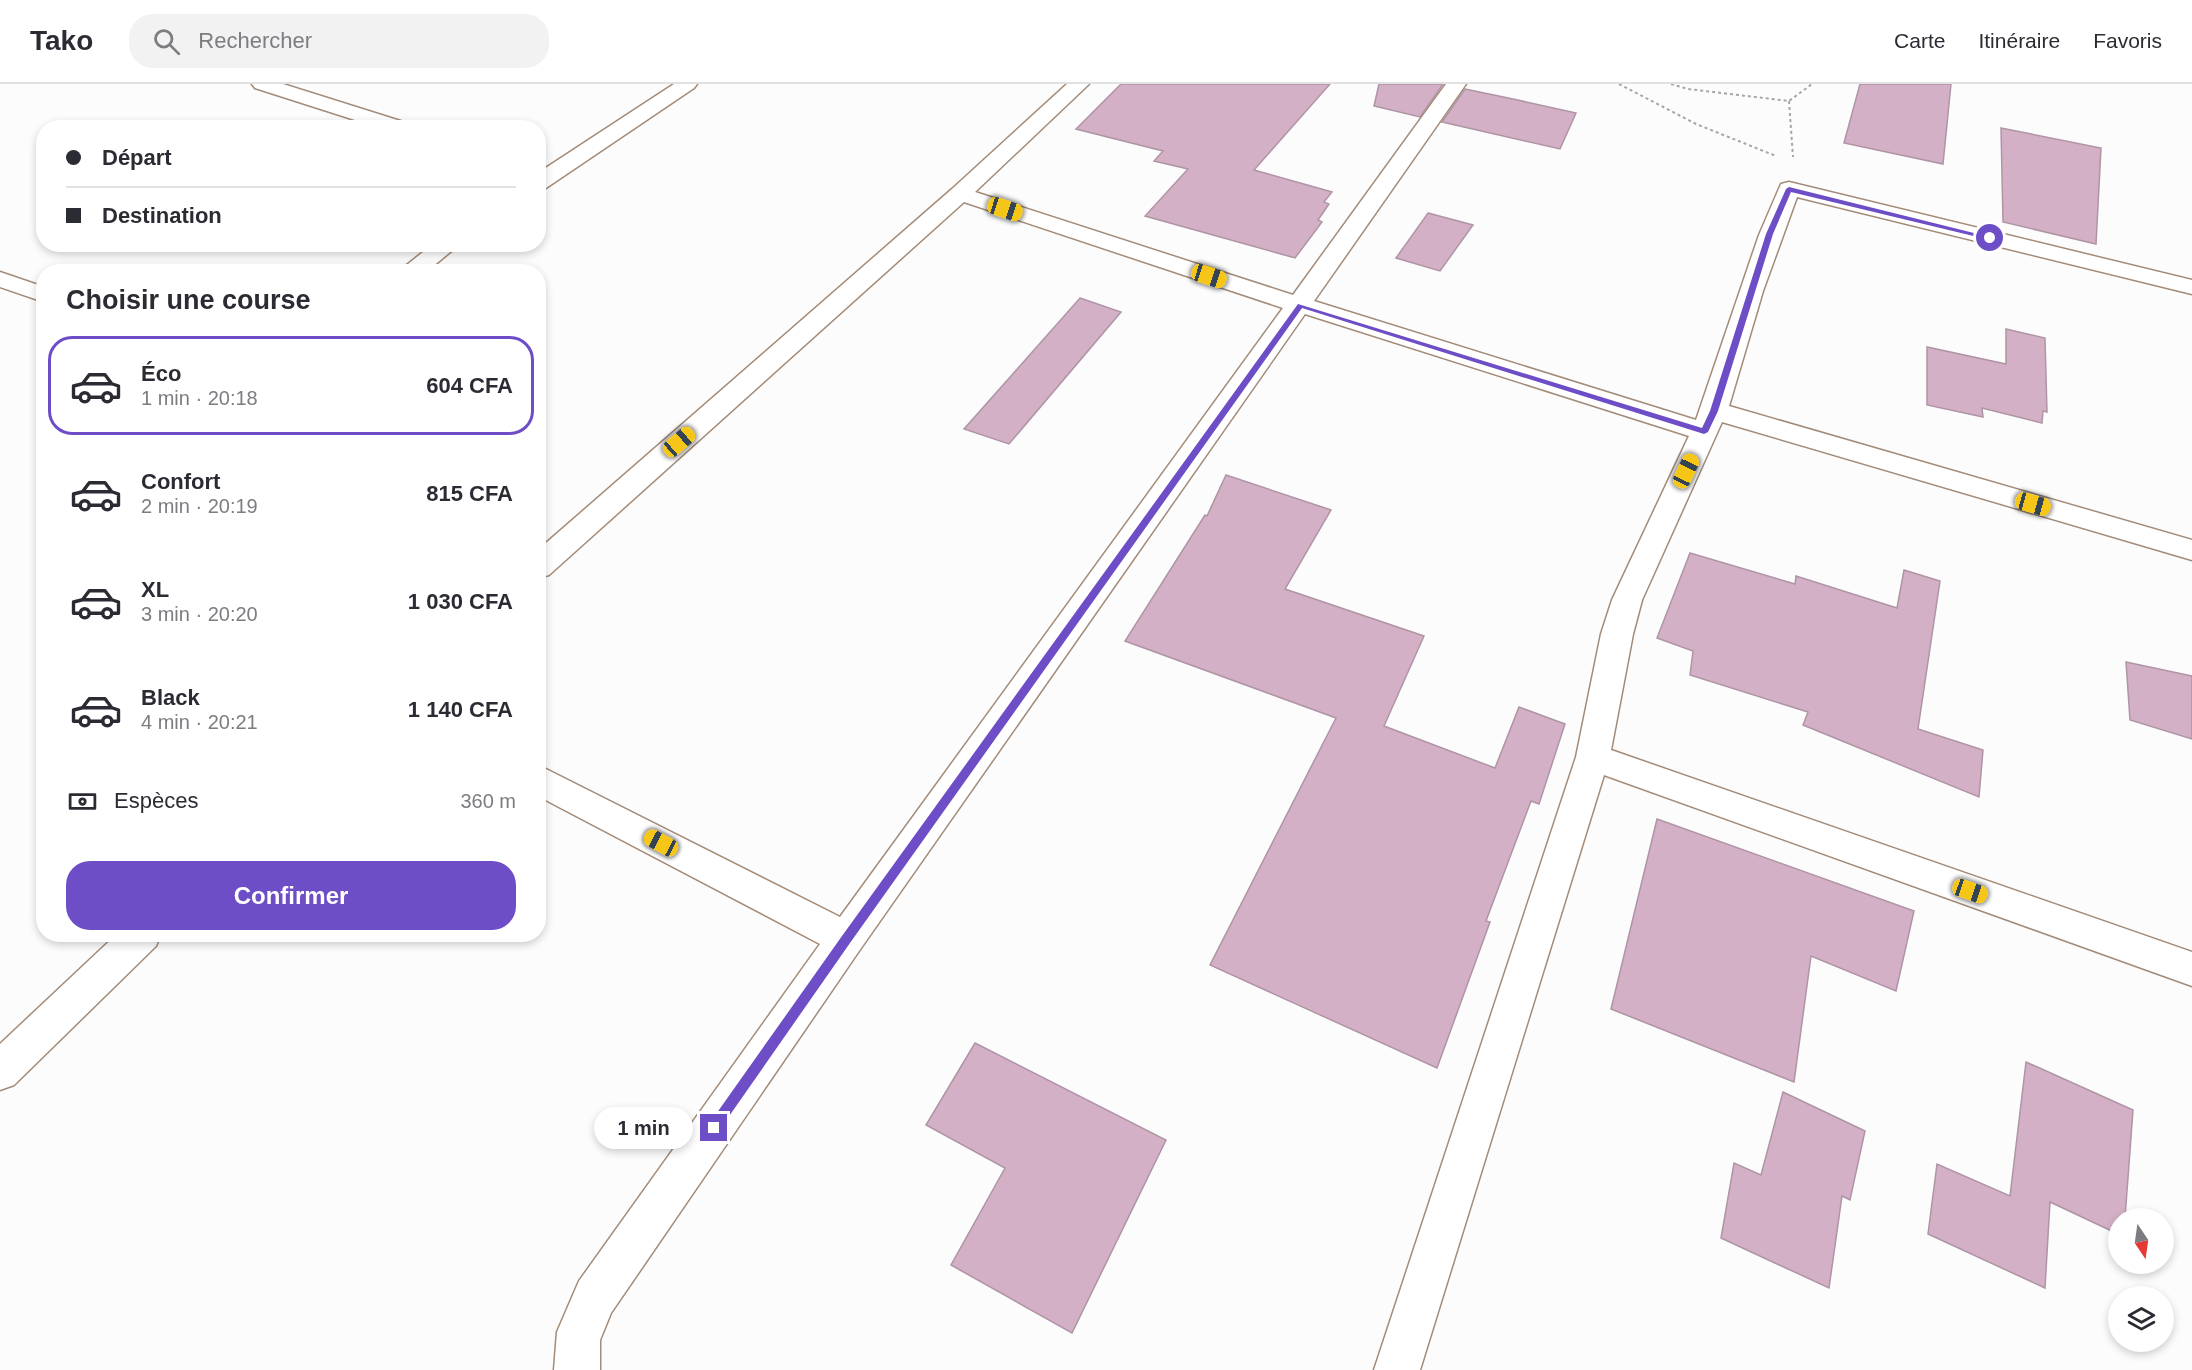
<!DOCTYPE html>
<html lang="fr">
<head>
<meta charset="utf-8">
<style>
  body { margin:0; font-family:Arial,sans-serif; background:#f2f2f3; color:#2b2b33; height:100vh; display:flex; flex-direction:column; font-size:22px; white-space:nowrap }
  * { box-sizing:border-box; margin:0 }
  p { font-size:20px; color:#7c7c81 }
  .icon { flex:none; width:33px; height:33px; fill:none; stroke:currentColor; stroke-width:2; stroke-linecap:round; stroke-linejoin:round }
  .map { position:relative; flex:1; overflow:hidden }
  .panel { position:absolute; left:36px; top:180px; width:510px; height:678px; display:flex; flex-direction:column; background:#fff; border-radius:24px; box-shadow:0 3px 9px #0003 }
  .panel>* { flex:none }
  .banner { position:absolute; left:36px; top:36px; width:510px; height:132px; border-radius:24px; box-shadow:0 3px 9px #0003; display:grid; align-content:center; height:132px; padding:0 30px; background:#fff }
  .needle { width:39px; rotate:167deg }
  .fabs { position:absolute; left:2108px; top:1124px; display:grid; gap:12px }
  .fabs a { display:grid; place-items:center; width:66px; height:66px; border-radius:50%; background:#fff; box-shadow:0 3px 9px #0003; font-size:30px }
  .end { position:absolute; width:27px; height:27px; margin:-14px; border:8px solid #6d4ec7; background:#fff; box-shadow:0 0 0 3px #fff }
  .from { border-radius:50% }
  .bubble { position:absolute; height:42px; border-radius:21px; background:#fff; box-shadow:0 3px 9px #0003; font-size:20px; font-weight:700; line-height:42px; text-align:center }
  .car { position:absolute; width:18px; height:36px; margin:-18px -9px; border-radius:8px; box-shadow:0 0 4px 2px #0007; background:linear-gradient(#f5c518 24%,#345 0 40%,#f5c518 0 76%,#345 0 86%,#f5c518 0) }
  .banner b { display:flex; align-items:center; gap:21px; height:57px; font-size:22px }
  .banner b+b { border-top:2px solid #e1e1e2 }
  .banner i { width:15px; height:15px; background:#2b2b33 }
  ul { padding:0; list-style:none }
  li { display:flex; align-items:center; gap:18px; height:99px; margin:0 12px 9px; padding:0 18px; border:3px solid transparent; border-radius:24px }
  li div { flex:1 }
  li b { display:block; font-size:22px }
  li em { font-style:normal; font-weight:700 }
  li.current { border-color:#6d4ec7 }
  li>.icon { width:54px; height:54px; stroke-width:1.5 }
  h2 { padding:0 30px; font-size:27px; line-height:72px }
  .pay { display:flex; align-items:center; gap:15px; height:66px; padding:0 30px; font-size:22px }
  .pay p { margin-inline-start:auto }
  .button { display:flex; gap:12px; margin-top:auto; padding:12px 30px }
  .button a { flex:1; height:69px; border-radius:24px; background:#6d4ec7; color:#fff; font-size:24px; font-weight:700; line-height:69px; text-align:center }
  header { display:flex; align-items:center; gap:36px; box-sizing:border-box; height:84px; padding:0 30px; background:#fff; border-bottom:2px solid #e1e1e2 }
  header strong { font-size:28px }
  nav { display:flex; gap:33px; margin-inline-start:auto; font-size:21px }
  .search { width:420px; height:54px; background:#f2f2f3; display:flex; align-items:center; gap:15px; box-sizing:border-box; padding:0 21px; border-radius:24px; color:#7c7c81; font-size:22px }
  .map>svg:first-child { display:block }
  .building { fill:#d3b0c6; stroke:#af94a5; stroke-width:1.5 }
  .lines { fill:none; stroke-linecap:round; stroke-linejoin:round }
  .minor-casing { stroke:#a38b78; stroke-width:3 }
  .path { stroke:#a8a5a3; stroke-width:2; stroke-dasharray:3 3; stroke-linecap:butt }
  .minor { fill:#fff; fill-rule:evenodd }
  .route { fill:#6d4ec7 }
</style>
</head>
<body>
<header>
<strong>Tako</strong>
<div class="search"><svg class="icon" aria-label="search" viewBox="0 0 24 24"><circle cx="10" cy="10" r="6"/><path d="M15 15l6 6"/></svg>Rechercher</div>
<nav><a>Carte</a><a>Itinéraire</a><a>Favoris</a></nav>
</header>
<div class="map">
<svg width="2192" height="1286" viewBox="0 0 2192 1286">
  <rect width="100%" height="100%" fill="#fcfcfc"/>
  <path class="building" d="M1121 0H1330L1254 86 1332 108 1324 118 1329 120 1318 136 1322 138 1295 174 1145 132 1188 85 1154 77 1163 67 1076 45Z
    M1379 0H1443L1420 33 1374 22Z
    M1860 0H1951L1943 80 1844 59Z
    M1465 5 1513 15 1576 29 1560 65 1442 38Z
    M2001 44 2101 64 2096 160 2003 138Z
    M1428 129 1473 141 1440 187 1396 174Z
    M1080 214 1121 228 1009 360 964 345Z
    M2006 245 2045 254 2047 328 2043 327 2042 339 1982 324 1983 333 1927 321V263L2006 280Z
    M1226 391 1331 426 1285 505 1424 552 1384 642 1495 684 1519 623 1565 640 1539 720 1531 717 1486 837 1490 838 1437 984 1210 881 1336 634 1125 557 1205 431 1207 432Z
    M1690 469 1795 500 1796 492 1897 524 1904 486 1940 497 1918 645 1983 666 1979 713 1803 641 1808 628 1690 591 1693 567 1657 554Z
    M2126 578 2192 592V655L2130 636Z
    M1657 735 1914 827 1896 907 1811 872 1794 998 1611 925Z
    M975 959 1166 1056 1072 1249 951 1181 1005 1084 926 1041Z
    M2026 978 2133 1026 2125 1134H2118V1150L2050 1118 2045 1204 1928 1150 1937 1080 2010 1112Z
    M1783 1008 1865 1047 1850 1116 1842 1112 1829 1204 1721 1154 1734 1079 1761 1091Z"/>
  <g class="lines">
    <defs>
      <path id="minor" d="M252 0H283L410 40 413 44H380L255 4Z
        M674 0H697L694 4 546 104 538 105V89Z
        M1067 0H1089L975 108 1293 211 1446 0H1466L1314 217 1696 336 1759 151 1781 100 1789 98 2192 196V210L1797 113 1763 207 1729 322 2192 456V476L1722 338 1642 516 1633 550 1611 666 2192 868V902L1604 691 1420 1286H1374L1576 673 1601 550 1612 516 1689 352 1305 230 859 867 611 1229 600 1256V1286H554L557 1248 579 1197 820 860 538 712V681L840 833 1283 224 964 118 549 491 538 494V466L952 105Z
        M433 160H460L426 188H398Z
        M0 188 44 203V218L0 203Z
        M117 850H161L156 862 14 1001 0 1006V960Z"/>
    </defs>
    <use href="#minor" class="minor-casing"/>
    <path class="path" d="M1619 0 1696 40 1776 72
      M1671 0 1688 5 1789 17 1812 0
      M1789 17 1793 73"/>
    <use href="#minor" class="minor"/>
  </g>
  <path class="route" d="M1789 103 1994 154 1990 156 1791 108 1773 150 1718 327 1708 348 1704 350 1302 224 850 859 718 1048H709V1040L842 852 1298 220 1702 344 1710 327 1766 150 1786 105Z"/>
</svg>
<div class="fabs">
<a><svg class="needle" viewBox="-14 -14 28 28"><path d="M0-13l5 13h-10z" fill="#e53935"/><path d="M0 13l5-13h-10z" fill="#7c7c81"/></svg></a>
<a><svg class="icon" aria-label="layers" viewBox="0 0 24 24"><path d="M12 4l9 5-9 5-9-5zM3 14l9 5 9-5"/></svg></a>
</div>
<i class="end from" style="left:1990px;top:154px"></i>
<i class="end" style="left:714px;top:1044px"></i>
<div class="bubble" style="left:594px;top:1023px;width:99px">1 min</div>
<i class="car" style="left:1005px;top:125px;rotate:108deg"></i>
<i class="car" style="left:1209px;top:192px;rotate:108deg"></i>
<i class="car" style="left:679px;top:358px;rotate:49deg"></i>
<i class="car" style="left:1686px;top:387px;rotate:25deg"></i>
<i class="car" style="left:2033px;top:420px;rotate:106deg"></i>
<i class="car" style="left:661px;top:759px;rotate:298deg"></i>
<i class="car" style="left:1970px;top:807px;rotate:109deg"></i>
<div class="banner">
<b><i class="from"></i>Départ</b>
<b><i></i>Destination</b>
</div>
<section class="panel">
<h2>Choisir une course</h2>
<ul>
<li class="current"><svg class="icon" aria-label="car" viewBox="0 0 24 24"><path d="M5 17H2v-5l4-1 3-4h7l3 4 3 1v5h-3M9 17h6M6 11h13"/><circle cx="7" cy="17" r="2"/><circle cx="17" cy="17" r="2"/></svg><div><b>Éco</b><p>1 min · 20:18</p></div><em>604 CFA</em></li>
<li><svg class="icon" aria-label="car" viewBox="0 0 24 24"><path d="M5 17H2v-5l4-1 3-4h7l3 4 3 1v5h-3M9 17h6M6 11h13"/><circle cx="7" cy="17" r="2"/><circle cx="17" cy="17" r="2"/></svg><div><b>Confort</b><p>2 min · 20:19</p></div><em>815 CFA</em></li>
<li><svg class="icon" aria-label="car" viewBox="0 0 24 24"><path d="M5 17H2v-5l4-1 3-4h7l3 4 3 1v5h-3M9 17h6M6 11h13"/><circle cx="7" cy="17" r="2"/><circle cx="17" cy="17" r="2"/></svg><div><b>XL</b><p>3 min · 20:20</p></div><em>1 030 CFA</em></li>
<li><svg class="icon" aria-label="car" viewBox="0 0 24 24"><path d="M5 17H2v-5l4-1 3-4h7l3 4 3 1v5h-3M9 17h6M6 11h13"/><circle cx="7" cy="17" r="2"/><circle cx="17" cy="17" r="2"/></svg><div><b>Black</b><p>4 min · 20:21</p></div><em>1 140 CFA</em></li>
</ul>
<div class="pay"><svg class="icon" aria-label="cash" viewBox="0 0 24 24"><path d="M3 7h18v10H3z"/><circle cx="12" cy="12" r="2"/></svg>Espèces<p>360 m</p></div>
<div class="button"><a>Confirmer</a></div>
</section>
</div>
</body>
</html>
